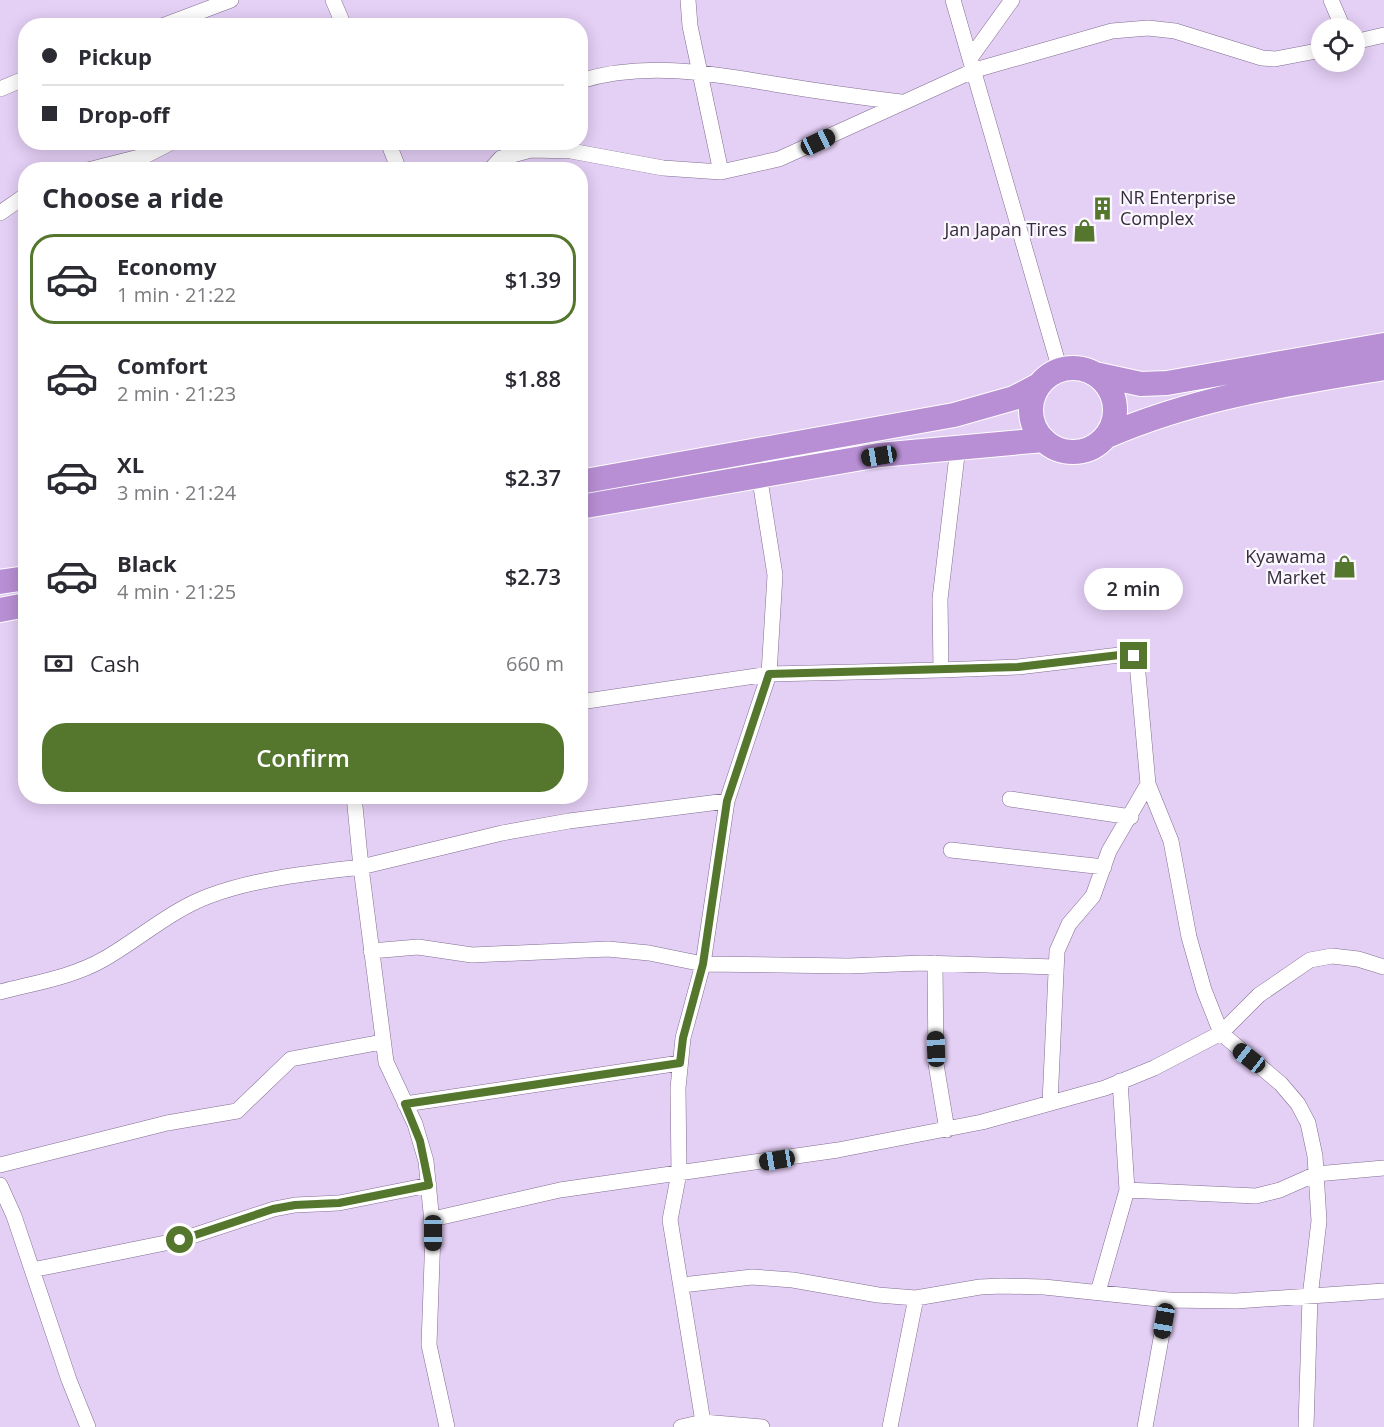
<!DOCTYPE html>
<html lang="en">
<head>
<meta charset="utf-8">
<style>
  body { margin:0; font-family:"Open Sans",sans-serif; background:#f2f2f3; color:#2b2b33; height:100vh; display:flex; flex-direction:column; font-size:22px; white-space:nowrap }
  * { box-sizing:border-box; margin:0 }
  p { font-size:20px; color:#7c7c81 }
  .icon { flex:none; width:33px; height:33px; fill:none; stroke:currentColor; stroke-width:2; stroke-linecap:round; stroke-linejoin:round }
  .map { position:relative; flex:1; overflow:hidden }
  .panel { position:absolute; left:18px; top:162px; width:570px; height:642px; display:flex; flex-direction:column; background:#fff; border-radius:24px; box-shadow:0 3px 15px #0003 }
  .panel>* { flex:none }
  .banner { position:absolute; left:18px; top:18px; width:570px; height:132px; border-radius:24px; box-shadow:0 3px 15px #0003; display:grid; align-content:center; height:132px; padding:0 24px; background:#fff }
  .controls { position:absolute; left:1311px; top:18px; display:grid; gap:12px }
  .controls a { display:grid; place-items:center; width:54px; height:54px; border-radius:50%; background:#fff; box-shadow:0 3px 15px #0003; font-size:30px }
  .end { position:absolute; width:27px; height:27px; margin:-14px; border:8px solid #54762d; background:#fff; box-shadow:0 0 0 3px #fff }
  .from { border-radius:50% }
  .bubble { position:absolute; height:42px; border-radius:21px; background:#fff; box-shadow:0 3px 15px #0003; font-size:20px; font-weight:600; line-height:42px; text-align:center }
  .car { position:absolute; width:18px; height:36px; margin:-18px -9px; border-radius:8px; box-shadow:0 0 4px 2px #0007; background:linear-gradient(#222 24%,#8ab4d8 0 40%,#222 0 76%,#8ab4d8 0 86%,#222 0) }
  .banner b { display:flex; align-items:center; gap:21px; height:57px; font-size:22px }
  .banner b+b { border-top:2px solid #e1e1e2 }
  .banner i { width:15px; height:15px; background:#2b2b33 }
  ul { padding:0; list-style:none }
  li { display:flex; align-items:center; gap:18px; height:90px; margin:0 12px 9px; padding:0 12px; border:3px solid transparent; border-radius:24px }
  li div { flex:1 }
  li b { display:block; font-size:22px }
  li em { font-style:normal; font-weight:600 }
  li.current { border-color:#54762d }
  li>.icon { width:54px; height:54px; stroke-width:1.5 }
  h2 { padding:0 24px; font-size:27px; line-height:72px }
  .pay { display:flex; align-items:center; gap:15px; height:66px; padding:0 24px; font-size:22px }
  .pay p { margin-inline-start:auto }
  .cta { display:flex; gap:12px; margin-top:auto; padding:12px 24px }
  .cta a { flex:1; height:69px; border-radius:24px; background:#54762d; color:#fff; font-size:24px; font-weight:600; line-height:69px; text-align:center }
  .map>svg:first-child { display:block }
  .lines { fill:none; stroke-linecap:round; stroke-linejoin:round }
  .minor-casing { stroke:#826e91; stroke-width:16 }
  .trunk-casing { stroke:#fff; stroke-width:26 }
  .minor { stroke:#fff; stroke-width:15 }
  .trunk { stroke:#b88fd4; stroke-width:24 }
  .route { stroke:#54762d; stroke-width:8 }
  .labels { text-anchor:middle; stroke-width:4.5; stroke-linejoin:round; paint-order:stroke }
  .poi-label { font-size:18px; fill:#342c3a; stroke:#fbf7ff; text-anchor:end }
</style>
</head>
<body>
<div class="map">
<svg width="1384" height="1427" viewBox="0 0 1384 1427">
  <rect width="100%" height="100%" fill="#e4cff5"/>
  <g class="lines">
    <defs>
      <path id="minor" d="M333 0 344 26
        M688 0 690 26 721 172
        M953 0 1060 370
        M1331 0 1343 28
        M162 26 231 0
        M1354 42 1384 35
        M971 57 1012 0
        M580 81C645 61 710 73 774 84 816 91 858 97 901 102
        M0 89 26 78
        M388 142 399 170
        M88 170 147 155 172 142
        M490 170 501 158 531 150 571 151 663 168 721 172 779 159 975 70 1112 31 1148 28 1175 31 1262 58 1275 59 1322 50
        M0 213 26 195
        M958 447 940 599 941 670 1018 667 1128 654 1134 656 1137 663 1148 784 1171 841 1189 937 1204 990 1221 1033 1281 1084 1298 1104 1308 1123 1315 1156 1319 1221 1310 1297 1306 1427
        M580 702 769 674 941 670
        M1010 799 1131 817
        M951 850 1104 867
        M371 951 418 947 472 955 608 949 649 953 703 964 849 966 922 963 1055 967
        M935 963 936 1064 947 1130
        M0 992C34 983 73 977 104 959 139 939 171 910 209 896 257 878 311 873 361 867L354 796
        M1050 1103 1057 951 1069 924 1093 896 1109 851 1148 784
        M405 1104 680 1063
        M0 1165 167 1123 237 1111 291 1059 382 1042
        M0 1185 14 1216 69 1380 88 1427
        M1127 1190 1256 1196 1280 1190 1316 1174 1384 1168
        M433 1219 560 1190 838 1150 982 1122 1105 1088 1154 1068 1221 1033 1259 995 1310 960 1332 956 1358 959 1384 967
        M32 1270 180 1240 274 1209 295 1205 339 1203 429 1185
        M682 1285 752 1277 793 1280 878 1295 916 1298 980 1287 1002 1286 1044 1287 1168 1300 1236 1301 1384 1291
        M1098 1292 1127 1190 1120 1081
        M703 1422 762 1427
        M447 1427 429 1345 433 1233 426 1161 415 1124 386 1062 361 867 502 833 569 821 727 801
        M681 1427 703 1422 670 1220 679 1173 678 1088 683 1038 703 964 727 801 769 674 775 575 759 474
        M890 1427 916 1298
        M1145 1427 1168 1300"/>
      <path id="trunk" d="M1031 410a42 42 0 1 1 84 0a42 42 0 1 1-84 0Z
        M1095 374 1141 384 1167 383 1384 345
        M1107 436C1197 397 1288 384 1384 368
        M580 482 954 415 1014 398 1039 385
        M580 507 879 455 1044 440
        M0 582 26 578
        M0 610 26 605"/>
    </defs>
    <use href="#minor" class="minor-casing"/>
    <use href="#trunk" class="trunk-casing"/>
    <use href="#minor" class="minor"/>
    <use href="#trunk" class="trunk"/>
  </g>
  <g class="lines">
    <path class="route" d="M180 1240 273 1209 295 1205 339 1203 429 1185 420 1141 405 1104 680 1063 683 1038 703 964 727 801 769 674 1018 667 1128 654 1134 656"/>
  </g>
  <defs>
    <symbol id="building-bare" viewBox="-9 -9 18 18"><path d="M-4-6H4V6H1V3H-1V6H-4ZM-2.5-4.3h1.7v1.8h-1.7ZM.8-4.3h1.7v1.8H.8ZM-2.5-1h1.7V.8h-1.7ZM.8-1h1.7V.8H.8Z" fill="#54762d" stroke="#fbf7ff" stroke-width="2.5" paint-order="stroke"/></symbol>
    <symbol id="shop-bare" viewBox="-9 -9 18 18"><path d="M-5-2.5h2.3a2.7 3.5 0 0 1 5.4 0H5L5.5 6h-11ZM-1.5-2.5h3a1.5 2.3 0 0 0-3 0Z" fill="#54762d" stroke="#fbf7ff" stroke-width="2.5" paint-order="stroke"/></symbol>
  </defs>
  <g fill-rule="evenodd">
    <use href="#building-bare" x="1086" y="192" width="33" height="33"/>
    <use href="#shop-bare" x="1068" y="214" width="33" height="33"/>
    <use href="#shop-bare" x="1328" y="550" width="33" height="33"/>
  </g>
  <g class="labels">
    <g class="poi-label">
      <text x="1120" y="204" text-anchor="start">NR Enterprise<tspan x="1120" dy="21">Complex</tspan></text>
      <text x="1067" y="236">Jan Japan Tires</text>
      <text x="1326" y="563">Kyawama<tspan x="1326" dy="21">Market</tspan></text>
    </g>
  </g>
</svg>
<div class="controls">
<a><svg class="icon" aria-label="locate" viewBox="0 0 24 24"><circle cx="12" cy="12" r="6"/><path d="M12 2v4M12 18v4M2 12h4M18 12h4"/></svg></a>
</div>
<i class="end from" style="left:180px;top:1240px"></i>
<i class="end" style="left:1134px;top:656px"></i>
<div class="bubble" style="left:1084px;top:568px;width:99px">2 min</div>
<i class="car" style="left:818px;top:142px;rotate:65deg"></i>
<i class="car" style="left:879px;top:456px;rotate:261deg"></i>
<i class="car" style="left:936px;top:1049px;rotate:358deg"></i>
<i class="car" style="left:1249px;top:1058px;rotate:308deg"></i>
<i class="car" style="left:777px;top:1160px;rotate:261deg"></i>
<i class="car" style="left:433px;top:1233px;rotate:180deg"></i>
<i class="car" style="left:1164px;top:1321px;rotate:190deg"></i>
<div class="banner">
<b><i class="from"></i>Pickup</b>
<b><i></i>Drop-off</b>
</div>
<section class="panel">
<h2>Choose a ride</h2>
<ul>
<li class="current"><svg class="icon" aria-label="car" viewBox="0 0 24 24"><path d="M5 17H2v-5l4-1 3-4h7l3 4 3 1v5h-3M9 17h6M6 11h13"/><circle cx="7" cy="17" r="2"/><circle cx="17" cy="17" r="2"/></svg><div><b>Economy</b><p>1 min · 21:22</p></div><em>$1.39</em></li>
<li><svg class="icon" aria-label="car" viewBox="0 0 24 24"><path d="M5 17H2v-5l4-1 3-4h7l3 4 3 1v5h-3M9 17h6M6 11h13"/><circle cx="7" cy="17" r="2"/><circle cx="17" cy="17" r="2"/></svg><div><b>Comfort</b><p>2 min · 21:23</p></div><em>$1.88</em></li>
<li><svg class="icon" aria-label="car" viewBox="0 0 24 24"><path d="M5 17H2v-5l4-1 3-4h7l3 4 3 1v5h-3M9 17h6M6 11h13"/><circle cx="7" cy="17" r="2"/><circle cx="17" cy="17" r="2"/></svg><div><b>XL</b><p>3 min · 21:24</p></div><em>$2.37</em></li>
<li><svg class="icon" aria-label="car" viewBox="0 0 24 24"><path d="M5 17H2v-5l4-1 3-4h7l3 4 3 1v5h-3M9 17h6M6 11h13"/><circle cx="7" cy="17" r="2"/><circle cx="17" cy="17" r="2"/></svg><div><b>Black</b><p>4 min · 21:25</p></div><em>$2.73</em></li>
</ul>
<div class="pay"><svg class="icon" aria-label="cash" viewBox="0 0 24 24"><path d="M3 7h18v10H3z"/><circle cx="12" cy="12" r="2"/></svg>Cash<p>660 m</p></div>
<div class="cta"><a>Confirm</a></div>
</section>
</div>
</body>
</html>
